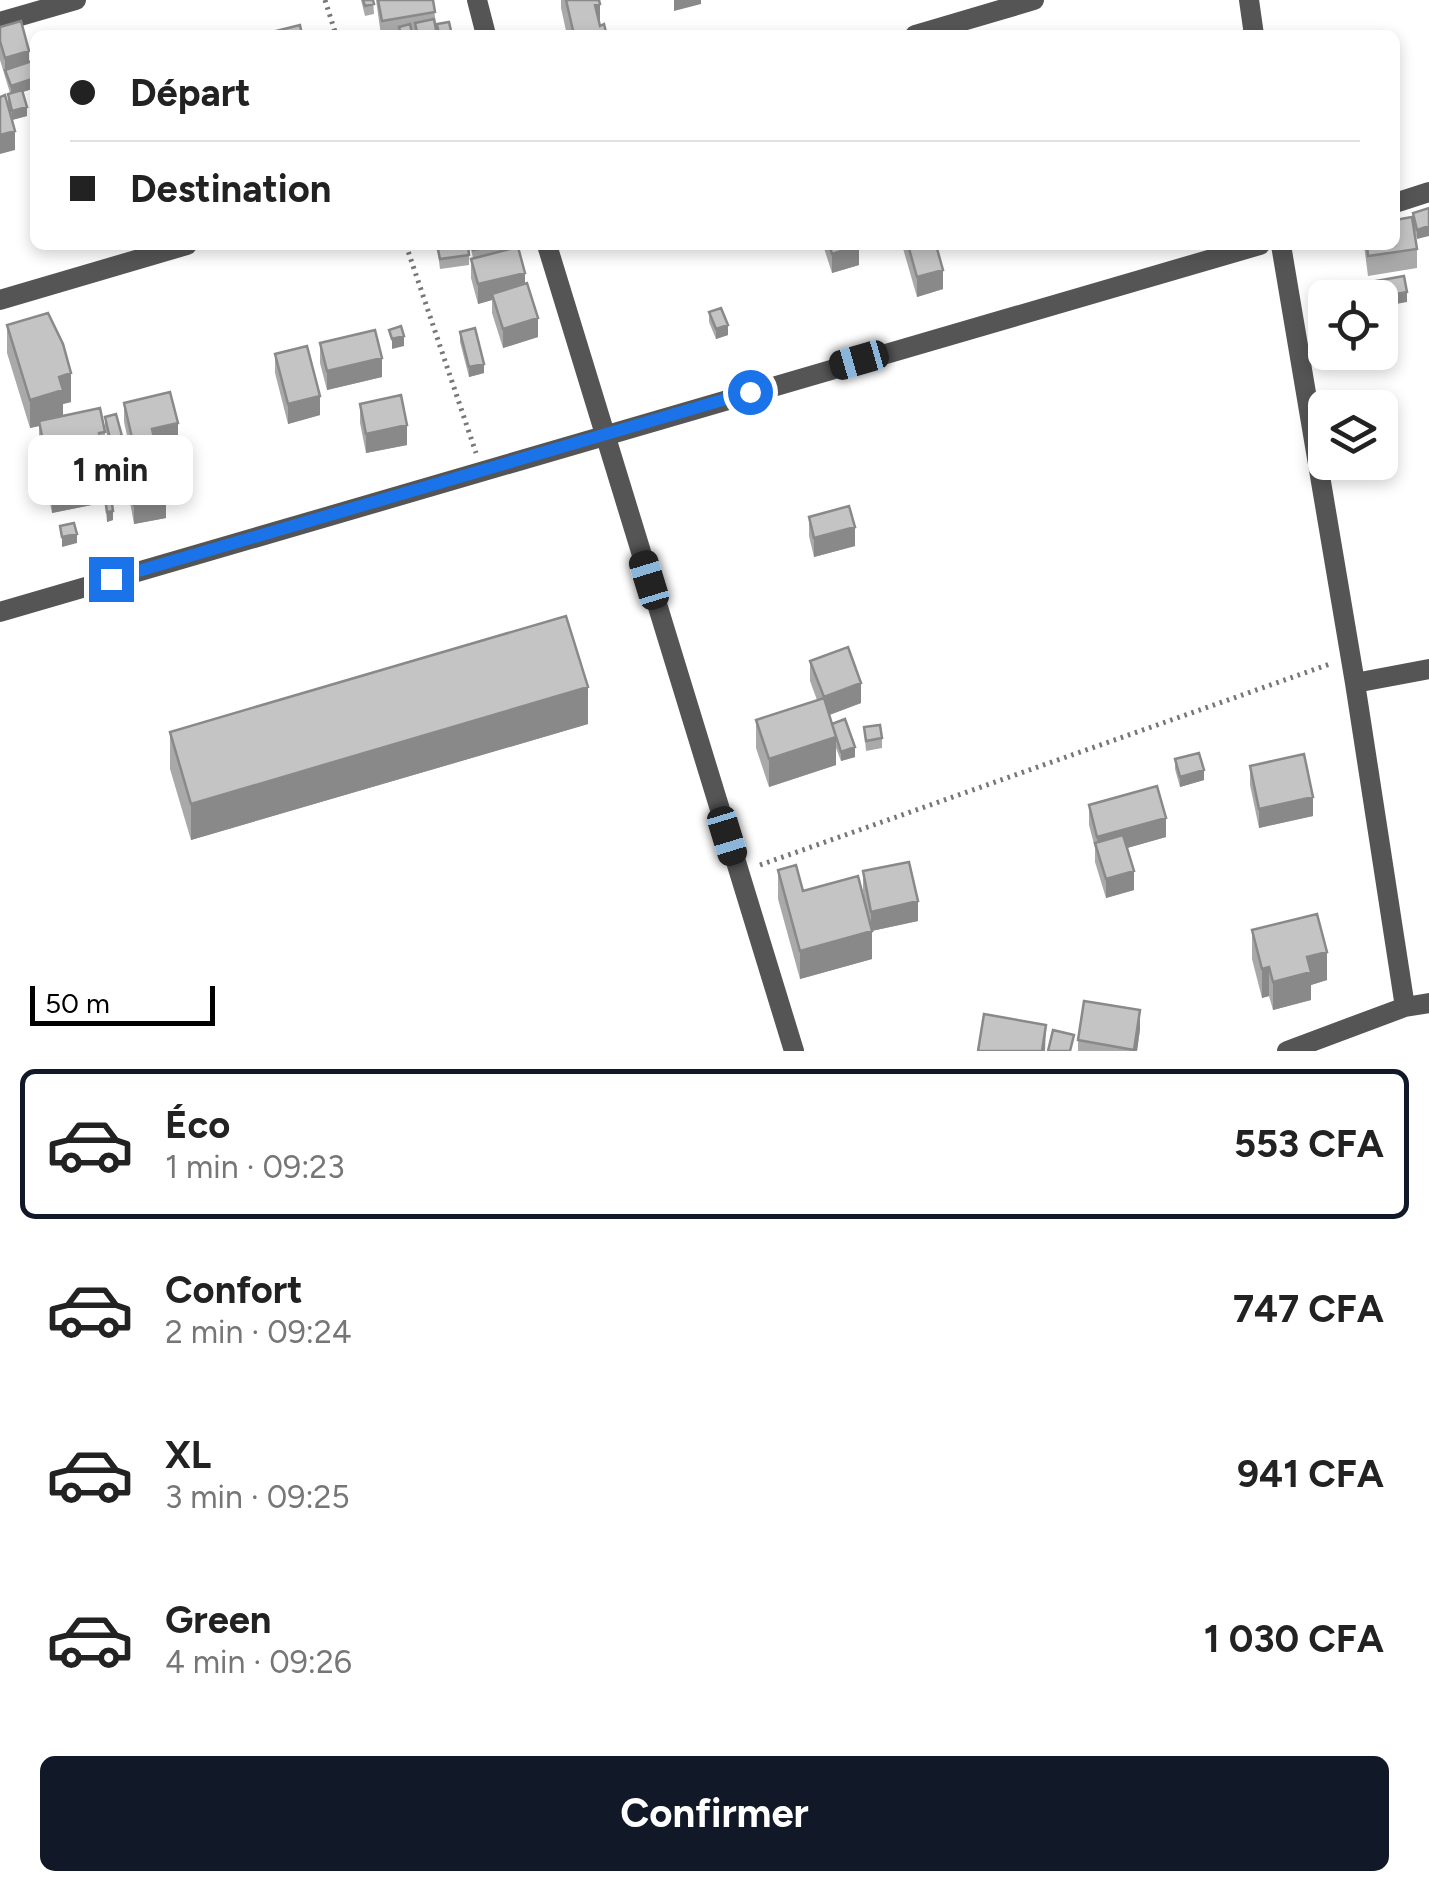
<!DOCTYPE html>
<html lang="fr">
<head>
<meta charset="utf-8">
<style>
  body { margin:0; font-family:Figtree,sans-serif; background:#f6f6f6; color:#222; height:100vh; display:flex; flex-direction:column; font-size:38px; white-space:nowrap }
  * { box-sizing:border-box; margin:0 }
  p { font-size:32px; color:#767676 }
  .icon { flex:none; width:55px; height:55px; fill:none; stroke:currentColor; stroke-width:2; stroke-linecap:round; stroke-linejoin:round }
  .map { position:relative; height:1051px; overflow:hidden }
  .details { display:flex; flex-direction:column; background:#fff; flex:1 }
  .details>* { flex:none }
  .top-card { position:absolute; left:30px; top:30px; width:1370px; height:220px; border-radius:15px; box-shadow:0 5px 15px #0003; display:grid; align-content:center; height:220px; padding:0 40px; background:#fff }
  .tools { position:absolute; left:1308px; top:280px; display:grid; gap:20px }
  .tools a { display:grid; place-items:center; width:90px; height:90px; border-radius:15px; background:#fff; box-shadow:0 5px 15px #0003; font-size:50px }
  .scale { position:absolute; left:30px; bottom:25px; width:185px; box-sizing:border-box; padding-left:10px; border:5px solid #000; border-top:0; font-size:28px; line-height:35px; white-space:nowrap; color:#000; -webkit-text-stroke:8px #fff; paint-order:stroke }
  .end { position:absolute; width:45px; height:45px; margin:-22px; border:12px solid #1a73e8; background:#fff; box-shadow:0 0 0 5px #fff }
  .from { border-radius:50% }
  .bubble { position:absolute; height:70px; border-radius:15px; background:#fff; box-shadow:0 5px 15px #0003; font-size:32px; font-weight:700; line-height:70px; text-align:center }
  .car { position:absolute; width:30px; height:60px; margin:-30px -15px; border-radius:12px; box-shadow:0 0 8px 2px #0007; background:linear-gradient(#222 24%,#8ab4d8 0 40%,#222 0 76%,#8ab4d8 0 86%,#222 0) }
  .top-card b { display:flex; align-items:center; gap:35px; height:95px; font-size:38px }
  .top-card b+b { border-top:2px solid #e0e0e0 }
  .top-card i { width:25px; height:25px; background:#222 }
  ul { padding:18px 0 0; list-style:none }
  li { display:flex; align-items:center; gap:30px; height:150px; margin:0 20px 15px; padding:0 20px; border:5px solid transparent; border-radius:15px }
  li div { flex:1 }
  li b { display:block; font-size:38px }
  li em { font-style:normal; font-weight:700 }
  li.selected { border-color:#111827 }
  li>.icon { width:90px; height:90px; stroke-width:1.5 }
  .cta { display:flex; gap:20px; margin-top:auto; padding:20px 40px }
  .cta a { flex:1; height:115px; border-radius:15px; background:#111827; color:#fff; font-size:40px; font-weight:700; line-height:115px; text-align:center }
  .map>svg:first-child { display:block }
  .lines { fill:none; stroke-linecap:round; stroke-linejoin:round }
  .path { stroke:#777; stroke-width:5; stroke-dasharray:2.5 5; stroke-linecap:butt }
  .minor { stroke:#555; stroke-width:20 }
  .wall { fill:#a9a9a9 }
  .shaded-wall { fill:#898989 }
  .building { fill:#c4c4c4; stroke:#898989; stroke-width:2.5 }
  .route { stroke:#1a73e8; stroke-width:12 }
</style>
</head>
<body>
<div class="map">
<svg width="1429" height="1051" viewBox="0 0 1429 1051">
  <rect width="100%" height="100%" fill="#fff"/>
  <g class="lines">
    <path class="path" d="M325 0 336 35
      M406 245 476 453
      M760 865 1330 664"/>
    <path class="minor" d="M477 0 486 35
      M1249 0 1254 35
      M0 22 76 0
      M915 35 1034 0
      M1395 203 1429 192
      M547 245 794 1051
      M1281 245 1355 683 1405 1007
      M0 300 187 245
      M0 612 1260 245
      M1355 683 1429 669
      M1287 1051 1405 1007 1429 1003"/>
  </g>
  <path class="wall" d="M361 0H373L374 14 365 16Z
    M376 0H433L437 35H381Z
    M561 0H599L600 25 606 35H567L561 8Z
    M0 27 29 62 35 88 22 92 27 116 12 120 8 104V94L10 93 0 60Z
    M1429 208 1417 239 1413 224 1417 249V268L1368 276 1364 245H1395L1413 222V213Z
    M437 245 469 255V265L440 269Z
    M470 245H507V250L525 284 538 337 503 348 492 313V300L478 304 471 278V259L473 258Z
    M823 245H873L859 249V265L832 273Z
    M902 245H936L943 289 917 297Z
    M709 312 728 335 716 339 709 322Z
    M7 325 71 402 63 404V416L105 432V461L107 498 113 520 107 522 105 502 52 513 39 449V426L30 428 7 353Z
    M460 332 484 373 469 377 460 342Z
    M320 343 382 377 327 390 320 363Z
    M275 354 320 415 288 424 275 373Z
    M124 403 178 442 154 448V457L133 462 124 422Z
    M360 404 407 445 366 453 360 423Z
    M105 417 122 445 110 448 105 427Z
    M130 483 166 518 134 524 130 502Z
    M809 517 855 546 814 557 809 536Z
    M810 661 861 703 829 715 832 724 855 757 841 761 836 748V765L769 787 756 748V720L817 700 810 681Z
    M588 724 191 840 170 769V732Z
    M864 727 882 738V748L866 751Z
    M1175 759 1204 780 1180 787 1175 769Z
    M1250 766 1313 816 1259 828 1250 785Z
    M1089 805 1166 837 1127 848 1134 890 1106 898 1095 862V848L1089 825Z
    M778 870 803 891 867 912 863 891V871L918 921 872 931V959L800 979 778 899Z
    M1252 930 1327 980 1311 985V1000L1273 1010 1269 996 1262 998 1252 959Z
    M1140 1029 1137 1051H1078V1040Z"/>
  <path class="shaded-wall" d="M674 0H701V4L674 11Z
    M600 4V32L595 5Z
    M29 51V70H5V77V58Z
    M35 78V88L11 96V86Z
    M27 107V116L12 120V111Z
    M15 131V150L0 154V135Z
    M1429 226V236L1417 239V230Z
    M859 245H873L859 249V265L832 273V254Z
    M943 270V289L917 297V277Z
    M525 273V293L492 294V300L478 304V284Z
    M1407 292V302L1380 307V297Z
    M538 318V337L503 348V329Z
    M728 325V335L716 339V329Z
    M404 336V346L392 349V339Z
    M382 358V377L327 390V371Z
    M484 364V373L469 377V367Z
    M71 373V402L63 404V418L39 421V426L30 428V400L59 377Z
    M320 396V415L288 424V404Z
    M178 423V442L154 448V457L133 462V442L152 429Z
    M407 425V445L366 453V434Z
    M122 436V445L110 448V439Z
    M107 473V502L52 513V485Z
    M166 498V518L134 524V505Z
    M113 511V520L107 522V512Z
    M855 527V546L814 557V538Z
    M77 534V543L62 547V537Z
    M861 683V703L824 717V697Z
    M588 687V724L191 840V804Z
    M836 737V765L769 787V759Z
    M855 747V757L841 761V752Z
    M1204 770V780L1180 787V777Z
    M1313 797V816L1259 828V809Z
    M1166 818V837L1099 856 1097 837Z
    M1134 871V890L1106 898V879Z
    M918 901V921L871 931V912Z
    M872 931V959L800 979V951Z
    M1327 952V980L1311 985V1000L1273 1010V982L1307 957Z
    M1269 967V996L1262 998V969Z
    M1140 1010V1029L1137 1051H1134Z
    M1046 1025 1045 1051H1042Z"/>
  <path class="building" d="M363 0H373L374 4 365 6Z
    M378 0H433L435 12 382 21Z
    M566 0H599L600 4 595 5 600 26 604 24 606 32 602 33V35H574Z
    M434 19 437 35H401L399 27 410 24 412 33 417 32 415 23Z
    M21 21 29 51 5 58 0 41V27Z
    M449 22 452 35H439L437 24Z
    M300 25 302 35H260Z
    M35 60V78L11 86 5 70Z
    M22 90 27 107 12 111 8 94Z
    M5 95 15 131 0 135V97Z
    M1429 208V226L1417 230 1413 213Z
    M1412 217 1417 249 1368 256 1367 245H1395V220Z
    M437 245H468L469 255 440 259Z
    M472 245H501L473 250Z
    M829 245H859L832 254Z
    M908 245H936L943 270 917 277Z
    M518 247 525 273 478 284 471 259Z
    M1404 276 1407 292 1380 297 1376 281Z
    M527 283 538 318 503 329 492 294Z
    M721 308 728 325 716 329 709 312Z
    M48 313 63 344 71 373 59 377 63 390 30 400 7 325Z
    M401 326 404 336 392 339 389 330Z
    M475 328 484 364 469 367 460 332Z
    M375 330 382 358 327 371 320 343Z
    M307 346 320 396 288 404 275 354Z
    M170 392 178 423 152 429 154 438 133 442 124 403Z
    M401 395 407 425 366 434 360 404Z
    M100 408 105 432 99 433 107 473 52 485 39 421Z
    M116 414 122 436 110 439 105 417Z
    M161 476 166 498 134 505 130 483Z
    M111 497 113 511 107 512 105 498Z
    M849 506 855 527 814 538 809 517Z
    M74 523 77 534 62 537 60 526Z
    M566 616 588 687 191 804 170 732Z
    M848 647 861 683 824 697 810 661Z
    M824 698 836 737 769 759 756 720Z
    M845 719 855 747 841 752 832 724Z
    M880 725 882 738 866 741 864 727Z
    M1199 753 1204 770 1180 777 1175 759Z
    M1304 754 1313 797 1259 809 1250 766Z
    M1157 786 1166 818 1097 837 1089 805Z
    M1123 835 1134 871 1106 879 1095 843Z
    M909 862 918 901 871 912 863 871Z
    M796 865 803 891 858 876 872 931 800 951 778 870Z
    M1317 914 1327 952 1307 957 1311 972 1273 982 1269 967 1262 969 1252 930Z
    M1084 1001 1140 1010 1134 1050 1078 1040Z
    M984 1014 1046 1025 1042 1051H978Z
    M1053 1030 1074 1035 1070 1051H1048Z"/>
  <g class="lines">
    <path class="route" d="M111 579 750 392"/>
  </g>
</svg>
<div class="tools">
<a><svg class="icon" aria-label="locate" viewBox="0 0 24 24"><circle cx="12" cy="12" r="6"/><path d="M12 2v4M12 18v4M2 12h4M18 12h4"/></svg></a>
<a><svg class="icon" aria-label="layers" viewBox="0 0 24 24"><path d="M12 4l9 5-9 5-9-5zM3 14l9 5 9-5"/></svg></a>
</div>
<div class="scale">50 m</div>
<i class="end from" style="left:750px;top:392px"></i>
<i class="end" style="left:111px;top:579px"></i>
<div class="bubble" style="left:28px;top:435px;width:165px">1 min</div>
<i class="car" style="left:859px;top:360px;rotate:254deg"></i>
<i class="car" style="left:649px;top:580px;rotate:343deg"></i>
<i class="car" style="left:727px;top:836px;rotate:163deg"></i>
<div class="top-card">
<b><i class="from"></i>Départ</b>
<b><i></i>Destination</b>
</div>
</div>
<section class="details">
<ul>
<li class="selected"><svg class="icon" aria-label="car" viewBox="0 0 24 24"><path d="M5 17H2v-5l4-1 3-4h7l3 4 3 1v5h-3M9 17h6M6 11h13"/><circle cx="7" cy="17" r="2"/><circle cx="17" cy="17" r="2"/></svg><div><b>Éco</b><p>1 min · 09:23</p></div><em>553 CFA</em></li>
<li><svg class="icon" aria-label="car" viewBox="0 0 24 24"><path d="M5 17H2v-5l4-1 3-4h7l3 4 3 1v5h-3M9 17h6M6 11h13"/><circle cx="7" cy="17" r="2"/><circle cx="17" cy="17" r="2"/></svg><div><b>Confort</b><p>2 min · 09:24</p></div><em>747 CFA</em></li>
<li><svg class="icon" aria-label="car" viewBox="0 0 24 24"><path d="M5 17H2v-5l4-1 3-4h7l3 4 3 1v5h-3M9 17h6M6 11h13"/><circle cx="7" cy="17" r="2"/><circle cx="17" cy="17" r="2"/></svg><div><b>XL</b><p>3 min · 09:25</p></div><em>941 CFA</em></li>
<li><svg class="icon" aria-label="car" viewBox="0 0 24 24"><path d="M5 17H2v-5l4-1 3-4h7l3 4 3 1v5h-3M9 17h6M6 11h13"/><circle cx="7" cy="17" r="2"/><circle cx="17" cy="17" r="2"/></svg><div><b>Green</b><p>4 min · 09:26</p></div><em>1 030 CFA</em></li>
</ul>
<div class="cta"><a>Confirmer</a></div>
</section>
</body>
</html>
